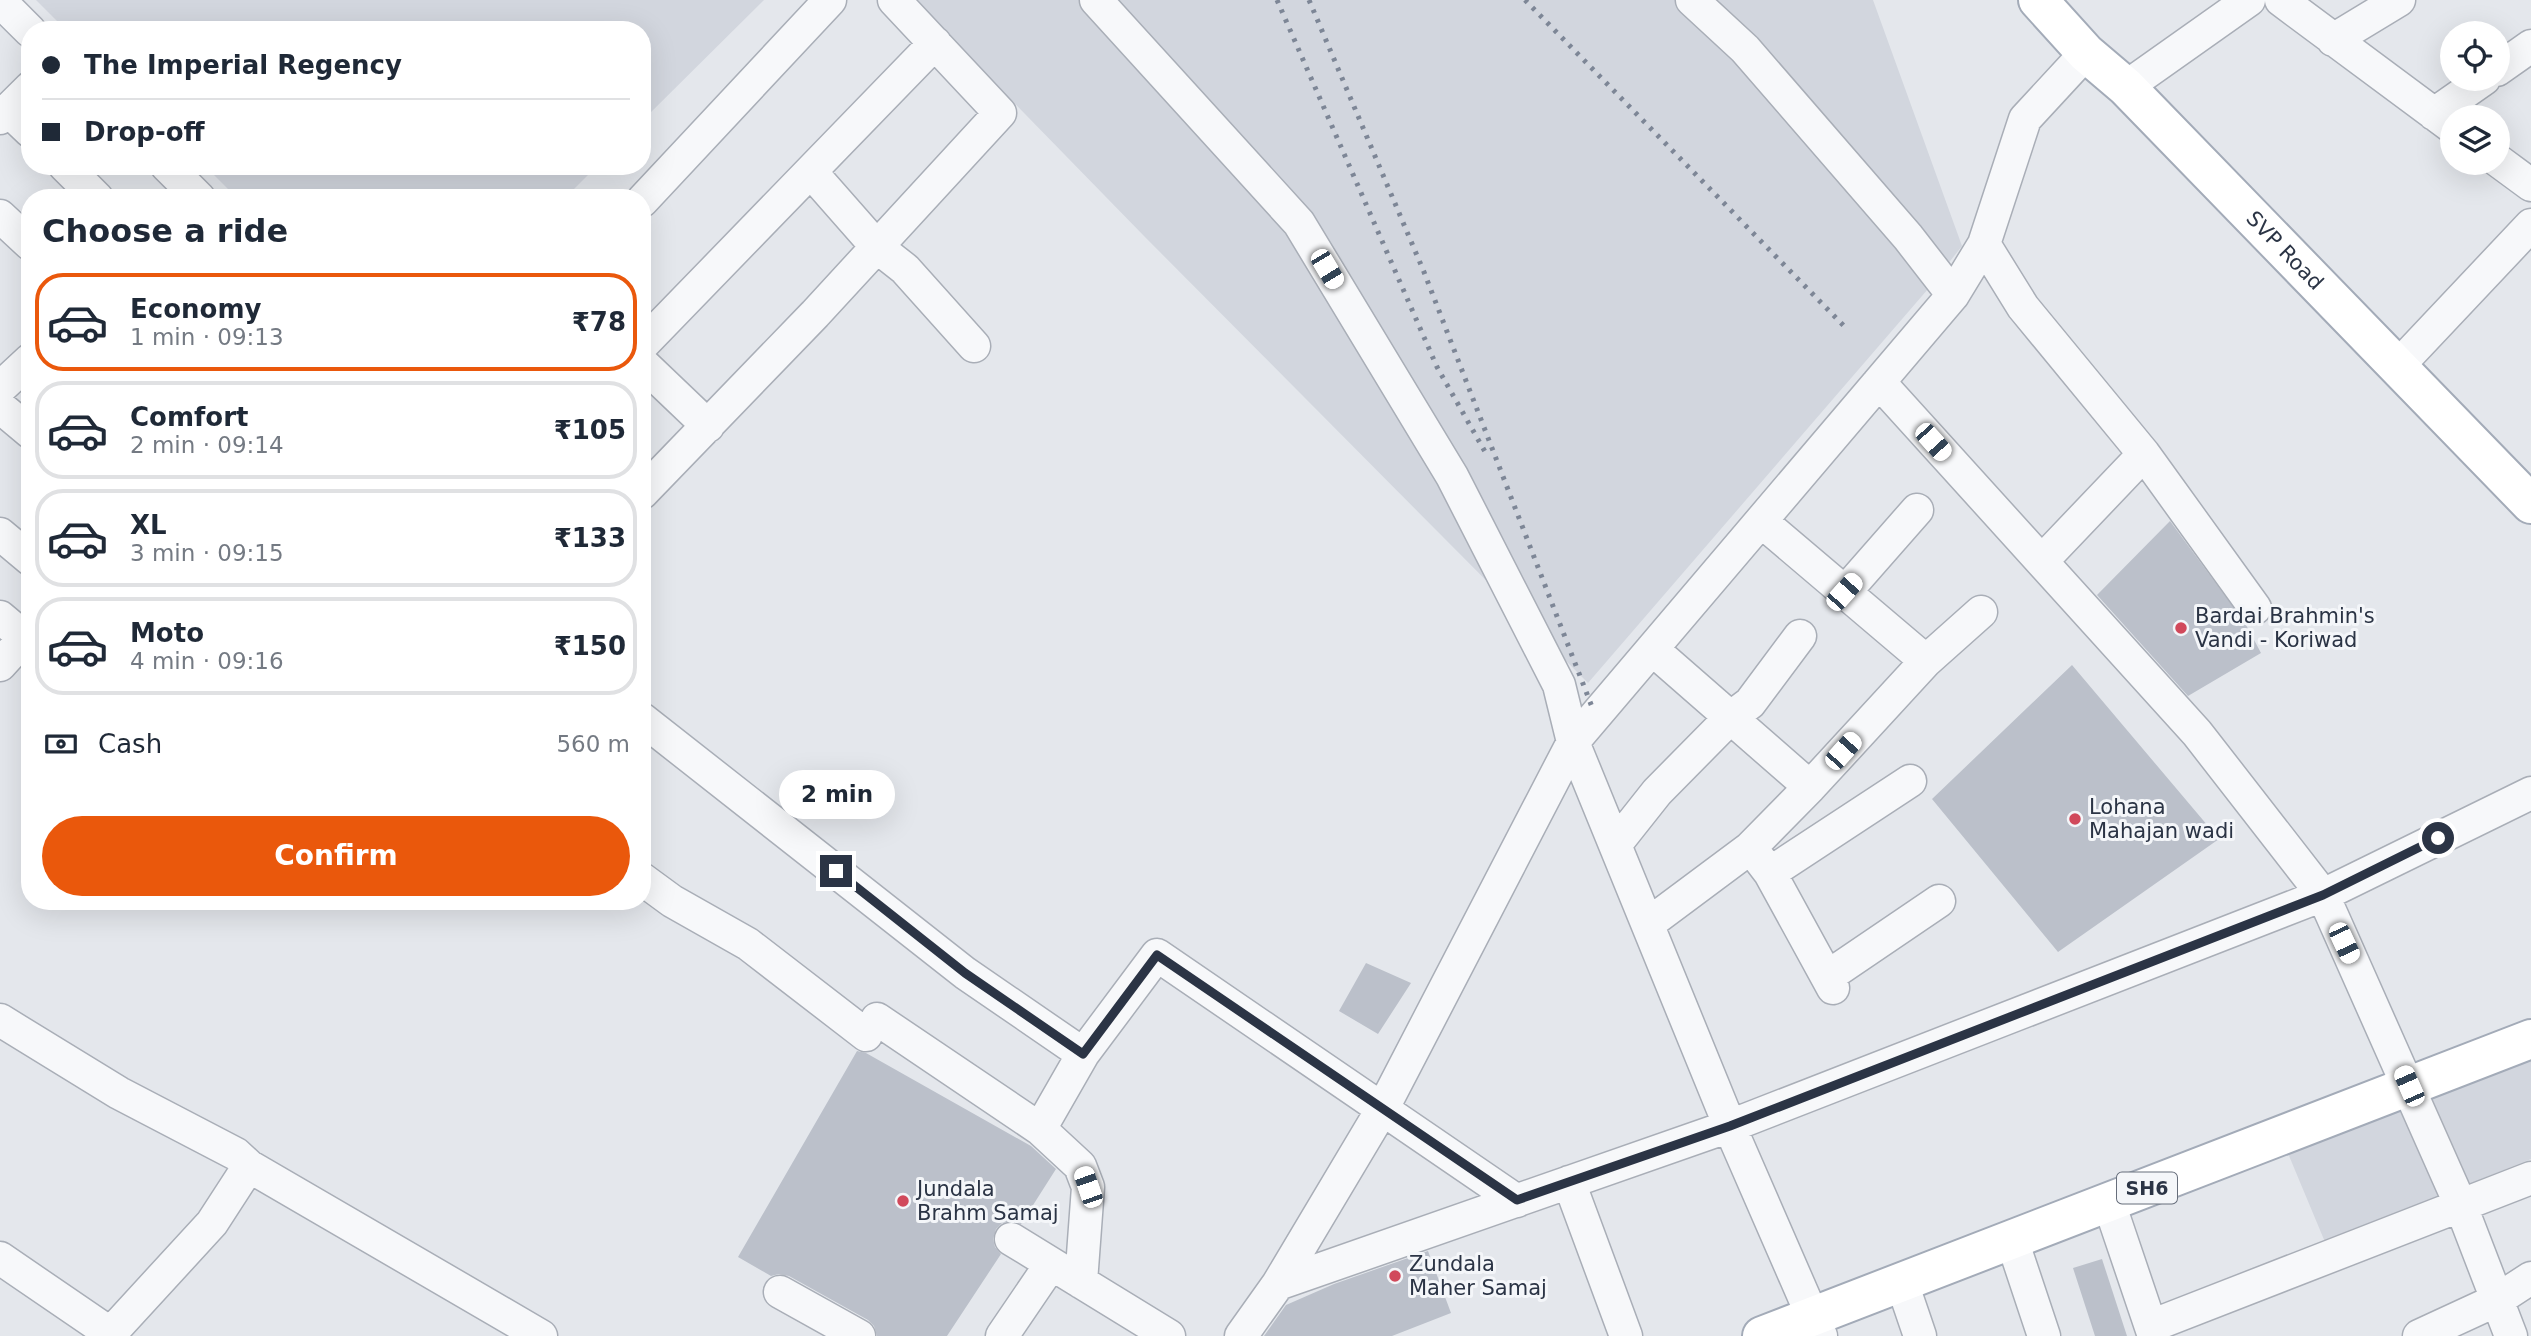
<!DOCTYPE html>
<html lang="en">
<head>
<meta charset="utf-8">
<style>
  body { margin:0; font-family:"DejaVu Sans",sans-serif; background:#f2f2f3; color:#1f2937; height:100vh; display:flex; flex-direction:column; font-size:26px; white-space:nowrap }
  * { box-sizing:border-box; margin:0 }
  p { font-size:23px; color:#747a83 }
  .icon { flex:none; width:38px; height:38px; fill:none; stroke:currentColor; stroke-width:2; stroke-linecap:round; stroke-linejoin:round }
  .map { position:relative; flex:1; overflow:hidden }
  .side { position:absolute; left:21px; top:189px; width:630px; height:721px; display:flex; flex-direction:column; background:#fff; border-radius:28px; box-shadow:0 7px 28px #0002 }
  .side>* { flex:none }
  .top-card { position:absolute; left:21px; top:21px; width:630px; height:154px; border-radius:28px; box-shadow:0 7px 28px #0002; display:grid; align-content:center; height:154px; padding:0 21px; background:#fff }
  .tools { position:absolute; left:2440px; top:21px; display:grid; gap:14px }
  .tools a { display:grid; place-items:center; width:70px; height:70px; border-radius:50%; background:#fff; box-shadow:0 7px 28px #0002; font-size:35px }
  .end { position:absolute; width:32px; height:32px; margin:-16px; border:9px solid #2b3445; background:#fff; box-shadow:0 0 0 4px #fff }
  .from { border-radius:50% }
  .bubble { position:absolute; height:49px; border-radius:24px; background:#fff; box-shadow:0 7px 28px #0002; font-size:23px; font-weight:700; line-height:49px; text-align:center }
  .car { position:absolute; width:21px; height:42px; margin:-21px -10px; border-radius:9px; box-shadow:0 0 5px 2px #0007; background:linear-gradient(#fff 24%,#345 0 40%,#fff 0 76%,#345 0 86%,#fff 0) }
  .top-card b { display:flex; align-items:center; gap:24px; height:66px; font-size:26px }
  .top-card b+b { border-top:2px solid #e0e1e3 }
  .top-card i { width:18px; height:18px; background:#1f2937 }
  ul { padding:0; list-style:none }
  li { display:flex; align-items:center; gap:21px; height:98px; margin:0 14px 10px; padding:0 7px; border:4px solid #e0e1e3; border-radius:28px }
  li div { flex:1 }
  li b { display:block; font-size:26px }
  li em { font-style:normal; font-weight:700 }
  li.active { border-color:#ea580c }
  li>.icon { width:63px; height:63px; stroke-width:1.5 }
  h2 { padding:0 21px; font-size:32px; line-height:84px }
  .pay { display:flex; align-items:center; gap:18px; height:77px; padding:0 21px; font-size:26px }
  .pay p { margin-inline-start:auto }
  .cta { display:flex; gap:14px; margin-top:auto; padding:14px 21px }
  .cta a { flex:1; height:80px; border-radius:42px; background:#ea580c; color:#fff; font-size:28px; font-weight:700; line-height:80px; text-align:center }
  .map>svg:first-child { display:block }
  .built { fill:#d2d6de }
  .building { fill:#bbc0ca }
  .lines { fill:none; stroke-linecap:round; stroke-linejoin:round }
  .minor-casing { stroke:#a9aeb7; stroke-width:35 }
  .major-casing { stroke:#a3abb8; stroke-width:42 }
  .minor { stroke:#f7f8fa; stroke-width:32 }
  .major { stroke:#fff; stroke-width:38 }
  .rail { stroke:#7d8696; stroke-width:5; stroke-dasharray:3.5 7; stroke-linecap:butt }
  .route { stroke:#2b3445; stroke-width:9 }
  .poi-dot { fill:#d1495b; stroke:#f4f6f9; stroke-width:2.5 }
  .labels { text-anchor:middle; stroke-width:6; stroke-linejoin:round; paint-order:stroke }
  .shield { fill:#f4f6f9; stroke:#676e7b; stroke-width:2 }
  .shield-label { font-size:19px; font-weight:bold; fill:#2b3445 }
  .street-label { font-size:21px; fill:#2b3445; stroke:#f4f6f9 }
  .poi-label { font-size:21px; fill:#2b3445; stroke:#f4f6f9; text-anchor:start }
</style>
</head>
<body>
<div class="map">
<svg width="2531" height="1336" viewBox="0 0 2531 1336">
  <rect width="100%" height="100%" fill="#e4e7ec"/>
  <path class="built" d="M36 0H764L642 121V30H66Z
    M914 0H1873L1962 246 1928 289 1588 683 1144 236Z
    M205 166H597L565 198H237Z
    M2531 1052V1159L2325 1242 2287 1151Z"/>
  <path class="building" d="M2170 521 2245 623 2261 653 2188 696 2097 595Z
    M2072 665 2219 839 2058 952 1932 799Z
    M1366 963 1411 983 1378 1034 1339 1011Z
    M857 1051 866 1053 1031 1146 1056 1169 1021 1224 1011 1221 1002 1223 996 1229 993 1239 995 1247 1001 1254 947 1336H877L874 1326 868 1320 789 1276 779 1274 771 1276 738 1257Z
    M1428 1251 1451 1313 1392 1336H1264L1286 1305 1334 1284Z
    M2102 1259 2127 1336H2095L2073 1268Z"/>
  <g class="lines">
    <defs>
      <path id="minor" d="M1096 0 1299 223 1452 476 1559 685 1573 742 1733 1134 1821 1336
        M1692 0 1745 49 1908 237 1953 295
        M2281 0 2452 127
        M0 1 30 31
        M2333 40 2399 0
        M2497 70 2531 46
        M2126 87 2249 0
        M8 110 30 131
        M2434 114 2484 79
        M0 118 30 88
        M2497 160 2531 185
        M65 166 97 198
        M167 166 199 198
        M811 172 877 247 905 269 974 346
        M642 201 830 0
        M0 216 30 244
        M1984 244 2023 307 2144 454 2255 608
        M642 345 935 43
        M642 363 708 426
        M2398 366 2531 225
        M1879 382 2197 733 2323 895 2461 1206 2511 1336
        M0 388 30 360
        M0 407 30 432
        M642 493 815 314 1000 113 894 0
        M1761 521 1926 661
        M0 534 30 559
        M2042 561 2144 454
        M1845 592 1917 510
        M0 617 25 638
        M1652 649 1810 787
        M0 665 30 632
        M642 719 965 973 1083 1054 1157 955 1517 1201
        M1615 845 1657 792 1730 718 1750 703 1800 636
        M1757 856 1770 873 1833 988
        M1770 873 1910 781
        M642 879 672 901 748 944 866 1035
        M1648 924 1750 848 1810 787 1926 661 1981 612
        M1827 977 1939 901
        M877 1019 1040 1129 1080 1166 1088 1187 1081 1282
        M0 1020 119 1093 236 1154 249 1166 541 1336
        M1040 1129 1083 1054
        M1569 1182 1626 1336
        M2109 1203 2154 1336
        M1011 1239 1169 1336
        M2012 1240 2044 1336
        M0 1258 114 1336
        M1902 1283 1920 1336
        M1278 1284 1730 1126 2323 895 2531 793
        M780 1292 859 1336
        M2151 1326 2531 1178
        M111 1333 212 1223 249 1166
        M1002 1336 1051 1264
        M1241 1336 1278 1284 1383 1108 1573 742 1953 295 1984 244 2025 119 2086 53
        M2419 1336 2497 1300 2531 1278"/>
      <g id="major">
        <path id="s1" d="M2038 0 2086 53 2126 87 2531 504"/>
        <path d="M1762 1336 2531 1039"/>
      </g>
    </defs>
    <use href="#minor" class="minor-casing"/>
    <use href="#major" class="major-casing"/>
    <use href="#minor" class="minor"/>
    <use href="#major" class="major"/>
    <path class="rail" d="M1277 0 1437 367 1488 457
      M1309 0 1424 272 1592 707
      M1525 0 1846 328"/>
  </g>
  <g class="lines">
    <path class="route" d="M836 871 965 973 1083 1054 1157 955 1517 1200 1730 1126 2323 895 2438 838"/>
  </g>
  <g class="poi-dot">
    <circle cx="2181" cy="628" r="7"/>
    <circle cx="2075" cy="819" r="7"/>
    <circle cx="903" cy="1201" r="7"/>
    <circle cx="1395" cy="1276" r="7"/>
  </g>
  <g class="labels">
    <rect class="shield" x="2117" y="1172.5" width="60" height="31" rx="5"/>
    <g class="shield-label">
      <text x="2147" y="1195">SH6</text>
    </g>
    <g class="street-label">
      <text dy="7" stroke="none"><textPath href="#s1" startOffset="352">SVP Road</textPath></text>
    </g>
    <g class="poi-label">
      <text x="2195" y="623">Bardai Brahmin's<tspan x="2195" dy="24">Vandi - Koriwad</tspan></text>
      <text x="2089" y="814">Lohana<tspan x="2089" dy="24">Mahajan wadi</tspan></text>
      <text x="917" y="1196">Jundala<tspan x="917" dy="24">Brahm Samaj</tspan></text>
      <text x="1409" y="1271">Zundala<tspan x="1409" dy="24">Maher Samaj</tspan></text>
    </g>
  </g>
</svg>
<div class="tools">
<a><svg class="icon" aria-label="locate" viewBox="0 0 24 24"><circle cx="12" cy="12" r="6"/><path d="M12 2v4M12 18v4M2 12h4M18 12h4"/></svg></a>
<a><svg class="icon" aria-label="layers" viewBox="0 0 24 24"><path d="M12 4l9 5-9 5-9-5zM3 14l9 5 9-5"/></svg></a>
</div>
<i class="end from" style="left:2438px;top:838px"></i>
<i class="end" style="left:836px;top:871px"></i>
<div class="bubble" style="left:779px;top:770px;width:116px">2 min</div>
<i class="car" style="left:1327px;top:269px;rotate:149deg"></i>
<i class="car" style="left:1933px;top:442px;rotate:138deg"></i>
<i class="car" style="left:1844px;top:592px;rotate:42deg"></i>
<i class="car" style="left:1843px;top:751px;rotate:42deg"></i>
<i class="car" style="left:2344px;top:943px;rotate:155deg"></i>
<i class="car" style="left:2409px;top:1086px;rotate:336deg"></i>
<i class="car" style="left:1088px;top:1187px;rotate:341deg"></i>
<div class="top-card">
<b><i class="from"></i>The Imperial Regency</b>
<b><i></i>Drop-off</b>
</div>
<section class="side">
<h2>Choose a ride</h2>
<ul>
<li class="active"><svg class="icon" aria-label="car" viewBox="0 0 24 24"><path d="M5 17H2v-5l4-1 3-4h7l3 4 3 1v5h-3M9 17h6M6 11h13"/><circle cx="7" cy="17" r="2"/><circle cx="17" cy="17" r="2"/></svg><div><b>Economy</b><p>1 min · 09:13</p></div><em>₹78</em></li>
<li><svg class="icon" aria-label="car" viewBox="0 0 24 24"><path d="M5 17H2v-5l4-1 3-4h7l3 4 3 1v5h-3M9 17h6M6 11h13"/><circle cx="7" cy="17" r="2"/><circle cx="17" cy="17" r="2"/></svg><div><b>Comfort</b><p>2 min · 09:14</p></div><em>₹105</em></li>
<li><svg class="icon" aria-label="car" viewBox="0 0 24 24"><path d="M5 17H2v-5l4-1 3-4h7l3 4 3 1v5h-3M9 17h6M6 11h13"/><circle cx="7" cy="17" r="2"/><circle cx="17" cy="17" r="2"/></svg><div><b>XL</b><p>3 min · 09:15</p></div><em>₹133</em></li>
<li><svg class="icon" aria-label="car" viewBox="0 0 24 24"><path d="M5 17H2v-5l4-1 3-4h7l3 4 3 1v5h-3M9 17h6M6 11h13"/><circle cx="7" cy="17" r="2"/><circle cx="17" cy="17" r="2"/></svg><div><b>Moto</b><p>4 min · 09:16</p></div><em>₹150</em></li>
</ul>
<div class="pay"><svg class="icon" aria-label="cash" viewBox="0 0 24 24"><path d="M3 7h18v10H3z"/><circle cx="12" cy="12" r="2"/></svg>Cash<p>560 m</p></div>
<div class="cta"><a>Confirm</a></div>
</section>
</div>
</body>
</html>
